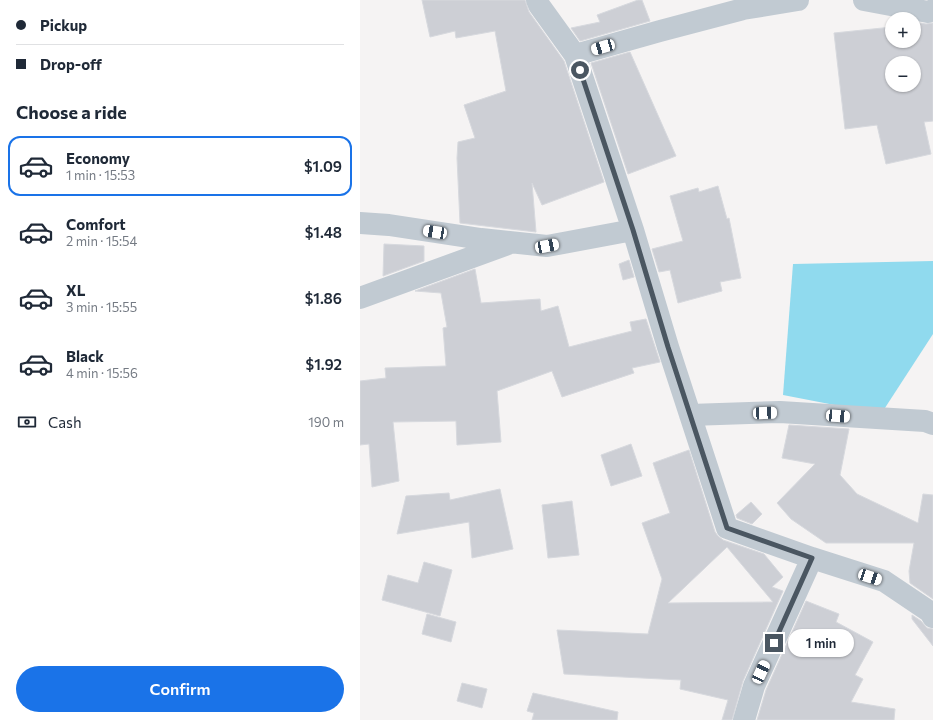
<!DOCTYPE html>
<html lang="en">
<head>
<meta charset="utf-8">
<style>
  body { margin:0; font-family:Commissioner,sans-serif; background:#f2f2f3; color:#1f2937; height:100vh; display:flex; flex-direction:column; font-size:15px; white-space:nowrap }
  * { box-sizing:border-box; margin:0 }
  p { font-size:13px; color:#747a83 }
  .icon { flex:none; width:22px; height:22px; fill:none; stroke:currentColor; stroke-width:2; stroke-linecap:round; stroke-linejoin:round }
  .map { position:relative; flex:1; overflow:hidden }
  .side { display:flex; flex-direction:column; background:#fff; width:360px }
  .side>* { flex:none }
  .top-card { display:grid; align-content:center; height:88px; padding:0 16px; background:#fff }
  .fabs { position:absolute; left:525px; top:12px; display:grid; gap:8px }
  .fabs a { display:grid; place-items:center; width:36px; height:36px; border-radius:50%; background:#fff; box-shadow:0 1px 3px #0004; font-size:20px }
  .end { position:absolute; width:18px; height:18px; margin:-9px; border:5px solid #4a5661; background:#fff; box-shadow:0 0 0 2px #fff }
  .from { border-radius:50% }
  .bubble { position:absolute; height:28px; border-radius:14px; background:#fff; box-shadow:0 1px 3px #0004; font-size:13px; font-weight:600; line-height:28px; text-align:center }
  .car { position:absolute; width:12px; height:24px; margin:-12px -6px; border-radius:5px; box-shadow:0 0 3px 1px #0007; background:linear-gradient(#fff 24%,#345 0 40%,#fff 0 76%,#345 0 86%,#fff 0) }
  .top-card b { display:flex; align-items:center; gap:14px; height:38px; font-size:15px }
  .top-card b+b { border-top:1px solid #e0e1e3 }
  .top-card i { width:10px; height:10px; background:#1f2937 }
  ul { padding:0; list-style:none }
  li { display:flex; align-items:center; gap:12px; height:60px; margin:0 8px 6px; padding:0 8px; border:2px solid transparent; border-radius:12px }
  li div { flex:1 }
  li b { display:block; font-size:15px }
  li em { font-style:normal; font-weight:600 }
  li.selected { border-color:#1a73e8 }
  li>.icon { width:36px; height:36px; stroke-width:1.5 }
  h2 { padding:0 16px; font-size:18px; line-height:48px }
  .pay { display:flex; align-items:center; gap:10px; height:44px; padding:0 16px; font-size:15px }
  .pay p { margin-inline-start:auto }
  .primary-button { display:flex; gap:8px; margin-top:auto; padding:8px 16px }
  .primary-button a { flex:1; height:46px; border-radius:24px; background:#1a73e8; color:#fff; font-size:16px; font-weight:600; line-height:46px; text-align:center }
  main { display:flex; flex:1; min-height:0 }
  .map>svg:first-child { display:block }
  .water { fill:#90daee }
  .building { fill:#cdcfd5; stroke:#d7d9de; fill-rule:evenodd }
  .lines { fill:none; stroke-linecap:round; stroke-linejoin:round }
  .minor { stroke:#c1cad2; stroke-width:22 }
  .route { stroke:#4a5661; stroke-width:5 }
</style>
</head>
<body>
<main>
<section class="side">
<div class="top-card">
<b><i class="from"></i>Pickup</b>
<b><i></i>Drop-off</b>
</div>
<h2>Choose a ride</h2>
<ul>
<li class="selected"><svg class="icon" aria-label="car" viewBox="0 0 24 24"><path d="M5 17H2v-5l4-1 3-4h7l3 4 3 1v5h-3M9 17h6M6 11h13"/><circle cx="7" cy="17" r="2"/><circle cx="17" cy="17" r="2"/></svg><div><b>Economy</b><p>1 min · 15:53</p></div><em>$1.09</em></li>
<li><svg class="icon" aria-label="car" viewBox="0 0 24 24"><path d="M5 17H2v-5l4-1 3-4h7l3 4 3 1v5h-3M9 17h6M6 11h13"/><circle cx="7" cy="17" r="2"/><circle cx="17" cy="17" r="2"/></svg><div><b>Comfort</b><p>2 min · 15:54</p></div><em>$1.48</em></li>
<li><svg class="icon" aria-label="car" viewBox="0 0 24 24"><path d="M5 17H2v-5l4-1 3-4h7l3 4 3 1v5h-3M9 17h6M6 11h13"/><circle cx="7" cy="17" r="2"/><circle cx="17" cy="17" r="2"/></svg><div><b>XL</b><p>3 min · 15:55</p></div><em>$1.86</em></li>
<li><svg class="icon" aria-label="car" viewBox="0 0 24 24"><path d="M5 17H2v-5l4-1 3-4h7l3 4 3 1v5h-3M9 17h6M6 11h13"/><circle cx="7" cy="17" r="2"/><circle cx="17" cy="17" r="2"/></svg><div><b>Black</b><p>4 min · 15:56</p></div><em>$1.92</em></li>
</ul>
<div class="pay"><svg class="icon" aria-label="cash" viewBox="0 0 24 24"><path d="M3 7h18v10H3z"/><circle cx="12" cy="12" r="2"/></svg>Cash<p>190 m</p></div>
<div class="primary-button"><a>Confirm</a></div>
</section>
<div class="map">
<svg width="573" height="720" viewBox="0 0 573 720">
  <rect width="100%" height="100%" fill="#f5f3f3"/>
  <path class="water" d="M573 261V334L521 414 423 395 433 264Z"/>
  <path class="building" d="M62 0H165L169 12 204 61 244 182 182 205 172 183 176 232 100 223 97 158 98 142 115 138 104 105 146 91 135 31 96 38 95 31 70 37Z
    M278 0H282L290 21 220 41 211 28 240 22 237 15Z
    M554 22 566 24 573 23V121L564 122 571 154 526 164 517 125 485 129 474 33 532 27V41H554ZM532 63H554V85H532Z
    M270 52 316 156 268 174 231 63Z
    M358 186 367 219 369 218 381 278 360 282 362 291 318 303 310 270 299 272 292 249 323 241 310 196 338 188 339 192Z
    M24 244 64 246V261L23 276Z
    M269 260 274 277 263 280 259 264Z
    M115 269 121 303 180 299 181 311 198 306 209 347 272 331 270 322 286 319 300 362 272 368 274 373 202 397 192 371 137 391 141 442 97 445 96 421 33 422 39 481 12 487 9 444 0 445V381L26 378 25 368 86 366 83 328 87 327 81 293 55 291Z
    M429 425 489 429 480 475 497 494 558 523 563 494 573 495V599L550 583 549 571 554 543H466L431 519 417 503 455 464 422 458Z
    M271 444 282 476 251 486 241 455Z
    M329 450 355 532 358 536 363 540 404 554 423 577 412 587 423 591 383 681 372 720H362L368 700 320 689 321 680 204 674 197 630 288 634 302 579 282 523 310 513 293 463ZM367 547 413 602 308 603Z
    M140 489 153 549 112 558 109 522 37 534 46 496 89 493 90 500Z
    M212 501 219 555 188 558 182 505Z
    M391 502 402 514 392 524 377 518 376 515Z
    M64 562 92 570 80 616 22 600 28 575 58 583Z
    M446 601 479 614 476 622 513 642 495 675 503 679 491 702 535 709 534 720H397L406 690Z
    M67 614 96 622 91 642 62 634Z
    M552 615 561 621 567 628 573 629V646L552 619Z
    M102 683 127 689 122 708 97 701Z
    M173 693 258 712 257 720H172L174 713 167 711Z"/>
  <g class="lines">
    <path class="minor" d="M177 0 179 5 215 55 273 230 308 347 367 528 452 558 524 581 570 612 573 617
      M504 0 568 12 573 10
      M215 55 300 31 383 9 438 0
      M0 223 29 225 121 239 187 246 273 230
      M0 298 148 244
      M330 415 420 412 565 421 573 424
      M384 720 394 686 452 558"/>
  </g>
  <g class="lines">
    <path class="route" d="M220 70 273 230 308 347 367 528 452 558 414 643"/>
  </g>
</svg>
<div class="fabs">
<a>+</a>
<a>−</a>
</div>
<i class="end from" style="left:220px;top:70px"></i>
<i class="end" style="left:414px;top:643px"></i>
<div class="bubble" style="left:428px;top:629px;width:66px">1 min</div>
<i class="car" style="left:243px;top:47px;rotate:254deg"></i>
<i class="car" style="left:75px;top:232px;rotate:279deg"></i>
<i class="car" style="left:187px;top:246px;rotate:79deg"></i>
<i class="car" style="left:405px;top:413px;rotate:88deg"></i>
<i class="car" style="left:478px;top:416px;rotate:94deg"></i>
<i class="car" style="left:510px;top:577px;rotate:108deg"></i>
<i class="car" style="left:401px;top:672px;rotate:25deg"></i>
</div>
</main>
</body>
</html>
